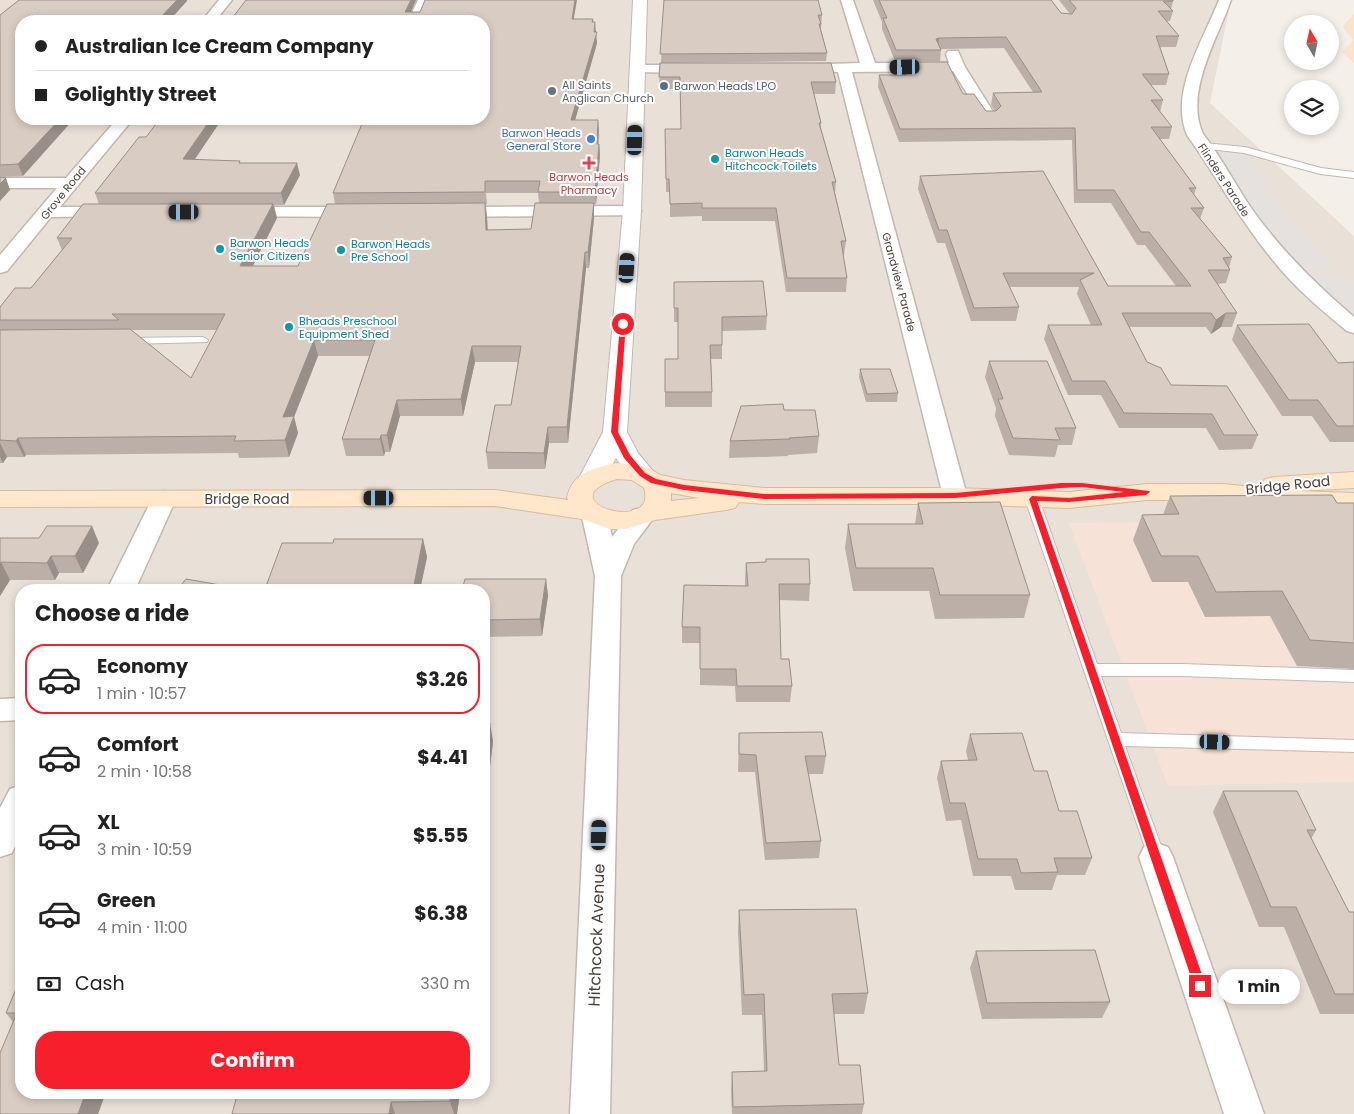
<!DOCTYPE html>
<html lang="en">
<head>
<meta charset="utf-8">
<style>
  body { margin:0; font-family:Poppins,sans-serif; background:#f6f6f6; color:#222; height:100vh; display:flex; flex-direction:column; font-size:19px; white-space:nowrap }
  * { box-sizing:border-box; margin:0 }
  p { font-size:16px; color:#767676 }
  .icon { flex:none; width:28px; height:28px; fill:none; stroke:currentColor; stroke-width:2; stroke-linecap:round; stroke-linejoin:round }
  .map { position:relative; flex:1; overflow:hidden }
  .panel { position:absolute; left:15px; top:584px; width:475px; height:515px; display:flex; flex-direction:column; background:#fff; border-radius:20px; box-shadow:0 2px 8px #0003 }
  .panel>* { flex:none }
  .top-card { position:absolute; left:15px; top:15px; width:475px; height:110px; border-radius:20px; box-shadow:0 2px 8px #0003; display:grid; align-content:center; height:110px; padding:0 20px; background:#fff }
  .needle { width:32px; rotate:351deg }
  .fabs { position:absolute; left:1284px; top:15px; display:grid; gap:10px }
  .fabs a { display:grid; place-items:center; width:55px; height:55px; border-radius:50%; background:#fff; box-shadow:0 2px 8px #0003; font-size:25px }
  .end { position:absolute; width:22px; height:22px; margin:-11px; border:6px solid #f71f2b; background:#fff; box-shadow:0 0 0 2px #fff }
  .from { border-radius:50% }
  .bubble { position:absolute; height:35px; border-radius:18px; background:#fff; box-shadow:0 2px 8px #0003; font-size:16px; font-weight:700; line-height:35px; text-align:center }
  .car { position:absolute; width:15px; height:30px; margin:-15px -8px; border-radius:6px; box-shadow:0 0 4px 1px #0007; background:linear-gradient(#222 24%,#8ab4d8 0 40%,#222 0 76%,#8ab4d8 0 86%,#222 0) }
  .top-card b { display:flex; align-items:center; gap:18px; height:48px; font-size:19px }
  .top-card b+b { border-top:1px solid #e0e0e0 }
  .top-card i { width:12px; height:12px; background:#222 }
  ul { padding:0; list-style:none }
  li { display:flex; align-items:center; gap:15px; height:70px; margin:0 10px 8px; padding:0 10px; border:2px solid transparent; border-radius:20px }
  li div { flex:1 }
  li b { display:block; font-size:19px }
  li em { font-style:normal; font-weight:700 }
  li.on { border-color:#f71f2b }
  li>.icon { width:45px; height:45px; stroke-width:1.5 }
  h2 { padding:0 20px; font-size:22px; line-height:60px }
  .pay { display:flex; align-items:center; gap:12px; height:55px; padding:0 20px; font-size:19px }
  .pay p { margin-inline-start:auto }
  .cta { display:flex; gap:10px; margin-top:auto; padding:10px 20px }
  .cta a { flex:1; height:58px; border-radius:20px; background:#f71f2b; color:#fff; font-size:20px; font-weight:700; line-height:58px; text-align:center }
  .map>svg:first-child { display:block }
  .residential { fill:#e9e0d8; fill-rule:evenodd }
  .commercial { fill:#f6e2d6 }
  .sand { fill:#f8e4c8 }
  .parking { fill:#e4e1df }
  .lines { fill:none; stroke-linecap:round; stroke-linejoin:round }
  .service-casing { stroke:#c3b8b0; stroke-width:2 }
  .minor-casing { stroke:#c3b8b0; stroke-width:3 }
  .tertiary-casing { stroke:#c3b8b0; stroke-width:2 }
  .secondary-casing { stroke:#d7bc9d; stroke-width:2 }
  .service { fill:#fff; fill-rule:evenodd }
  .minor { fill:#fff; fill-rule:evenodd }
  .tertiary { fill:#fff; fill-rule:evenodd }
  .secondary { fill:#fee7cb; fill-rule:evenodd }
  .wall { fill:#bbafa8; fill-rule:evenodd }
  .shaded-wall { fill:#988f88 }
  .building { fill:#d9ccc3; stroke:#988f88 }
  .route { fill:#f71f2b }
  .service-dot { fill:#5c6f8a; stroke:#fff; stroke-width:2 }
  .worship-dot { fill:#6b7280; stroke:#fff; stroke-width:2 }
  .shop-dot { fill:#3f7fe0; stroke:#fff; stroke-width:2 }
  .culture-dot { fill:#0f9aa8; stroke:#fff; stroke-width:2 }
  .health-dot { fill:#e0444e; stroke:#fff; stroke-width:2 }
  .labels { text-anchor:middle; stroke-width:4; stroke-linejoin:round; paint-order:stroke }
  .far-worship-label { font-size:11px; fill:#5b616d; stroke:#fff; text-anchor:start }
  .far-service-label { font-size:11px; fill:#4e5e75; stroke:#fff; text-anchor:start }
  .far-shop-label { font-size:11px; fill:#366cbe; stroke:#fff; text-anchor:end }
  .far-culture-label { font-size:11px; fill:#0d838f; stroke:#fff; text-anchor:start }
  .far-health-label { font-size:11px; fill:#be3a42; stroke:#fff }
  .far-street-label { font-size:11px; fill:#493f38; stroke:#fff }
  .street-label { font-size:14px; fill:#493f38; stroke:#fff }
  .near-street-label { font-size:16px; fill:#493f38; stroke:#fff }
</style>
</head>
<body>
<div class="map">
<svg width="1354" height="1114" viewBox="0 0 1354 1114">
  <rect width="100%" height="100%" fill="#f5efea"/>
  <path class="residential" d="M0 0H1231L1210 103 1354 236V1114H0ZM21 21H484V119H21ZM21 590H484V1092H21Z"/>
  <path class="commercial" d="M1354 519V782L1168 786 1069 523Z"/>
  <path class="sand" d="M1354 14V63L1342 52 1354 40 1345 31 1343 26Z"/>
  <path class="parking" d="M1208 153 1248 154 1286 212 1306 238 1335 269 1292 272Z
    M1340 273 1354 286V319L1305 276Z"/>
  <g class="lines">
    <defs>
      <path id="service" d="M1204 143 1245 147 1321 168 1354 172V178L1320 174 1244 153 1201 148V144Z
        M203 337 208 340 207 342 126 344 121 341 126 338Z
        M1032 495 1039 499 1097 664H1182L1354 670V682L1182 676H1101L1121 733 1354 740V752L1125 746 1165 857 1162 862 1156 865 1150 862 1025 499Z"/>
      <path id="minor" d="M219 0H232L215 21H202Z
        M418 0H430L420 21H408Z
        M841 0H853L875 63H949L946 54 948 51H958L965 67 997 118 994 121H984L953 71 852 72 967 496 964 502 955 504 946 502 943 496 838 72 823 71 821 68 823 65 828 64 860 63Z
        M1219 0H1231C1217 40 1184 93 1203 134 1221 157 1235 184 1251 208 1281 250 1315 284 1354 317V333L1347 331C1320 309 1294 287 1272 259 1240 220 1216 176 1187 135 1169 92 1203 41 1219 0Z
        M638 65H694L699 66 701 69 699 72 694 73 633 72 631 69 633 66Z
        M117 119H133L60 207H113L119 208 122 212 119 216 51 217 7 271 0 273V255L57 188H0V178H66Z
        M632 206 638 207 641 211 638 215 450 217 444 216 441 212 444 208 450 207Z
        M240 207H358L364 208 367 212 364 216 358 217 234 216 231 212 234 208Z
        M164 491 173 493 176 499 135 590H107L152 499 155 493Z
        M642 508 651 510 655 516 634 544 621 576 610 1114H570L595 576 582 517 586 511 595 509 604 511 608 517 612 537 633 510Z
        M21 698V720L0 721V699Z
        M21 785V833L12 853 0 857V808L10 789Z
        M1156 843 1168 847 1173 857 1264 1114H1224L1139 857 1144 847Z"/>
      <path id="tertiary" d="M633 0H647L641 211 627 432 638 453 656 475 652 481C634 485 626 472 616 458L601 484 592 486 583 484 579 478 603 432 623 211Z"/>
      <path id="secondary" d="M616 463 637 465 649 468 660 475 684 480 764 488H955L1069 492 1147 484H1223L1263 488 1261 485 1265 479 1274 477 1354 472V488L1298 491 1354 493V509L1306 508 1223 500H1147L1069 508 955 504H764L739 502 735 508 726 510 655 520 626 529H609L582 519 495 506 0 507V491L495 490 568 500 567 497C574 471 593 469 616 463ZM617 479 632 480 644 488C659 536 544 501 617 479ZM671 493 699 498 671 501Z"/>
    </defs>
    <use href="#service" class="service-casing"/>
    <use href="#minor" class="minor-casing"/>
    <use href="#tertiary" class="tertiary-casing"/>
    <use href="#secondary" class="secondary-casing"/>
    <use href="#service" class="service"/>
    <use href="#minor" class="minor"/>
    <use href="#tertiary" class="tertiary"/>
    <use href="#secondary" class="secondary"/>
  </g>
  <path class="wall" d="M18 0H187V1L21 21 23 176 0 177V15L18 1Z
    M246 0H416L411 12 574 19H593L597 43 575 120 599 131 598 144H599L600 155 596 204H594V218L589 268H586L568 443H549L545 469H488L486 452 511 405 518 362H475L463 416H400L390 452H385L384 456H346L342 439 369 356H318L294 417 298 433 289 457 239 458 238 453 26 455 24 457H7L3 463H0V307L31 288 62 250 57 238 99 204 95 193 146 137 222 119 194 159 241 163 300 175 284 205H274L277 218 253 266H298L335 204 333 193 484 21ZM486 193H538L539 203 531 229 488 230 486 204H487ZM131 330H217L191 378Z
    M664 0 822 15 821 30 827 53 826 61 661 63Z
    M873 0H1051L1061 13 1070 14 1059 0H1173V1L1171 9 1173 11 1170 21H1167L1179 36 1176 47H1160L1169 74 1166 85H1151L1163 100 1160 112 1172 127 1169 139H1160L1196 188 1194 195 1204 208 1200 219 1232 257 1229 267 1230 270 1226 283 1217 284 1237 313 1232 327H1221L1211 334 1206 327H1129L1147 362 1171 385 1258 435 1252 449 1219 450 1206 428H1119L1101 395H1068L1044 339 1048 325H1091L1077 294 1079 287H1009L1019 307 1016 321H971L945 243H937L918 189 920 176 1043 171 1108 286H1176L1145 245H1137L1111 203H1074L1072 140 899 142 878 87 879 75H900L899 73 901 62 963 94 986 111H995L991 105 993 93 1033 92 1004 48 941 49 940 61H895L882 29V22Z
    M660 63 836 82 835 94H814L821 123V128L836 182 835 193 846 241 844 255H843L847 278 846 292H786L775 221H702V216L670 217V192H666L665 129H681L680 89H659Z
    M674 282 767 316 766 330 722 331V359H711L712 392V407H665V359H678V322H674Z
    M1237 325 1338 363 1354 362V442H1330L1312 416H1282L1232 340Z
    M989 361 1076 428 1072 445H1058L1055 457 1009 455 995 416 996 408 985 377Z
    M860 369 898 393 897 402H866L859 377Z
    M784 410 819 436 817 453 788 455V456L729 458 730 441Z
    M1170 496 1337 503H1354V669L1297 666 1270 616 1205 617 1188 582H1152L1133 540 1142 515H1163Z
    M918 503 1030 595 1024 618 935 619 929 591H853L845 548 848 524H915Z
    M0 538 99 543 83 573H59L55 580H10L0 596Z
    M423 539 427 557 420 590 265 589 333 543Z
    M766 559 810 584 809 601 779 600 781 659 792 686 790 702H736L735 686 700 685V643H682V627L745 586V579L746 563 765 562Z
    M546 579 548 596 542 636 484 637V590Z
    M484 724 493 741 486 800H484Z
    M739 733 826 756 823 774H808L821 841 819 858 765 860 755 772H738Z
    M970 734 1034 771 1059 811 1092 858 1085 875H1057L1052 890H1015L1011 876H973L961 820 946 821 937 778 941 761 968 760 966 751Z
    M1223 791 1316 830 1311 839 1349 912H1354V1014H1320L1284 927H1259L1213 812Z
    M739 910 868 993 864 1014H834L839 1065 864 1104 862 1114H732L731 1092 732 1072 764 1071 762 1015H742L738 932Z
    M976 951 1110 1002 1102 1018 982 1019 970 968Z
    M21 977 106 1092 98 1114H0L13 1022 6 1013Z
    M238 1092H460L457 1114H232Z"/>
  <path class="shaded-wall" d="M177 0H187V1L169 21H157Z
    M411 0H416L407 21 405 12Z
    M575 0H577L572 29V19Z
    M595 22 597 43 572 131 571 120 594 32Z
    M939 38 938 49 936 39Z
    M60 119H74L23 176 18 164Z
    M211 119H222L187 171 183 159Z
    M598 120 599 131 598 155 597 144Z
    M599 144 600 155 596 204 595 192Z
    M297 163 300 175 284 205 281 193Z
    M6 178 10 190 0 201V184Z
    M485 203 487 218 488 245 486 230Z
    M594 203V218L589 268 588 252Z
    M273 204 277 218 245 281 240 266Z
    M585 252 586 268 568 443 567 427Z
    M1226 313 1221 327 1211 334 1216 320Z
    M314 340 318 356 294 417 298 433 289 457 285 440 283 417Z
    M472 346 475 362 463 416 461 399Z
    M397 400 400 416 390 452 387 435Z
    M548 427 549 443 545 469 544 453Z
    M381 435 385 452 384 456 380 439Z
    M18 438 26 455 24 457 16 441Z
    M0 443 7 457 3 463 0 457Z
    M92 526 99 543 83 573 75 556Z
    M423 539 427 557 420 590H413Z
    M51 556 59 573 55 580 47 563Z
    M1 562 10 580 0 596V564Z
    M546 579 548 596 542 636 540 619Z
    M490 723 493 741 486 800 484 787V776Z
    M86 1092H106L98 1114H78Z
    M451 1092H460L457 1114H454L450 1101Z
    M391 1102 395 1114H389Z"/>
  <path class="building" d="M19 0H177L157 21H21V119H60L18 164 0 165V15Z
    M246 0H411L405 12H420L425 0H575L572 19H593L592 22H595L594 32H597L571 120H598L597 144H599L595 192H538L540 181H485V192L333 193 364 119H484V21H230Z
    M664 0H818L822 15H818L821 24H819L827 53 660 54Z
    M879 0H1051L1061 13 1072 14 1076 8 1069 0H1173V1H1163L1173 11H1158L1179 36H1156L1169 74H1142L1163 100H1151L1172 127H1151L1196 188H1189L1204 208H1191L1232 257 1223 258 1230 270H1208L1237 313H1226L1216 320 1211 313H1122L1147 362 1161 368 1171 385 1227 386 1258 435H1224L1212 414 1124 413 1105 381H1072L1048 325H1102L1080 280 1094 273H1003L1019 307 974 308 947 230H939L920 176 1043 171 1108 286H1191L1149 232H1141L1114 190H1077L1075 128 900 129 879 75H906L901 62H947L963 94H974L986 111H996L1001 106 993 93 1042 92 1006 37 939 38 936 39 941 50H896L883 18H887Z
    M660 63H831L836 82H811L821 123H819L836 182H832L846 241H841L847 278H787L776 208H702V203L670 204 669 179H666L665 129H681L680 77H659Z
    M160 119H211L183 159 240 161 239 163H297L281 193H95L139 137H146Z
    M0 177 6 178 0 184Z
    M485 203 486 230 531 229 535 203H594L588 252H585L567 427H548L544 453 486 452 495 405H511L521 346H472L461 399 397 400 387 435H381L380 439H342L375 340H314L283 417 294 416 285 440 234 441 236 436 18 438 16 441 0 440V330L130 329 191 378 225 314H112L119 320H0V307L15 288H31L72 238H57L83 204H273L240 266H298L327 204Z
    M763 281 767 316 722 317V345H710L712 392H665V359H678V308H674V282Z
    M1309 324 1338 363 1354 362V426H1337L1318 400H1289L1237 325Z
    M989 361H1047L1076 428H1055L1060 440 1013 438 998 399H1003Z
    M860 369H890L898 393 867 394Z
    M783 404 784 410H815L819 436 789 438 790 439 730 441 741 406Z
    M1332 495 1337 503H1354V643L1310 640 1282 591 1216 592 1198 556H1161L1142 515 1179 514 1170 496Z
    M1000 502 1030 595H940L933 568H856L848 524H923L918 503Z
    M47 526H92L75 556H51L47 563 1 562 0 564V538H39Z
    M334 539H423L413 590H369V589H265L282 543H333Z
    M766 559H809L810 584H779L781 659H789L792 686H737L736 669H700V627H682L684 585 748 586 746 563 766 562Z
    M186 579 226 586 223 590H177Z
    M465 579H546L540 619 484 620V590H462Z
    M490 723 484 776V724Z
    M822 732 826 756H805L821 841 766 843 756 755 739 754V733Z
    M1022 733 1034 771H1047L1059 811H1077L1092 858H1054L1058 872 1021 873 1017 859H978L965 803H950L941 761 977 760 970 734Z
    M1223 791H1297L1316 830H1307L1349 912H1354V994H1335L1296 907H1271Z
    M856 909 868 993 832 994 839 1065H860L864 1104 733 1107 732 1072 767 1071 764 994 744 995 739 910Z
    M1095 950 1110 1002 987 1003 976 951Z
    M21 977V1092H86L78 1114H0V1053L17 1013H6Z
    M238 1092H451L450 1101 391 1102 389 1114H232Z"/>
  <path class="route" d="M623 323 626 324 618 432 630 455 645 473 656 479 684 485 764 494 955 493 1061 483H1082L1149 491 1150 492 1146 495 1069 502 1037 501 1206 986 1204 989 1200 991 1196 989 1194 986 1029 499 1032 496 1069 498 1124 492 1082 487 1061 488 955 498 764 499 684 490 651 483 640 476 624 458 611 432 620 324Z"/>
  <circle class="service-dot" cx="664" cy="86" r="5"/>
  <circle class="worship-dot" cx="552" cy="91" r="5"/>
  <circle class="shop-dot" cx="591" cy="139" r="5"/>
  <g class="culture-dot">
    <circle cx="715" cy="159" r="5"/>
    <circle cx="220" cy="249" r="5"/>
    <circle cx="341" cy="250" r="5"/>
    <circle cx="289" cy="327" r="5"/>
  </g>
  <path class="health-dot" d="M586.5 155.5h5v5h5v5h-5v5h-5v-5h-5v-5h5z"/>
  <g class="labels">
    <g class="far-worship-label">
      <text x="562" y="89">All Saints<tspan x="562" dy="13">Anglican Church</tspan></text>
    </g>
    <g class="far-service-label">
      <text x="674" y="90">Barwon Heads LPO</text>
    </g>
    <g class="far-shop-label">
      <text x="581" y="137">Barwon Heads<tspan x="581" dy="13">General Store</tspan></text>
    </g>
    <g class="far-culture-label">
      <text x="725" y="157">Barwon Heads<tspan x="725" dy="13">Hitchcock Toilets</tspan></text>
      <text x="230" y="247">Barwon Heads<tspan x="230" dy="13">Senior Citizens</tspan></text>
      <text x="351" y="248">Barwon Heads<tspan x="351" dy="13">Pre School</tspan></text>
      <text x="299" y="325">Bheads Preschool<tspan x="299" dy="13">Equipment Shed</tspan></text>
    </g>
    <g class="far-health-label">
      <text x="589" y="181">Barwon Heads<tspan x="589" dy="13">Pharmacy</tspan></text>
    </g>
    <g class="far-street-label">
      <text transform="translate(1224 180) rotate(57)" y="4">Flinders Parade</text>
      <text transform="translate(63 193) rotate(-51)" y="4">Grove Road</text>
      <text transform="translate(899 282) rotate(75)" y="4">Grandview Parade</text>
    </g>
    <g class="street-label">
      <text transform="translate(1288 485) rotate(-6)" y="5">Bridge Road</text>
      <text x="247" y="504">Bridge Road</text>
    </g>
    <g class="near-street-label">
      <text transform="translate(596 935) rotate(-88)" y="6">Hitchcock Avenue</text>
    </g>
  </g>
</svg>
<div class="fabs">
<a><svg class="needle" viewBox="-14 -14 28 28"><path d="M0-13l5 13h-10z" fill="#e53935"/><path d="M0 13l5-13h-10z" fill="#767676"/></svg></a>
<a><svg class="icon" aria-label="layers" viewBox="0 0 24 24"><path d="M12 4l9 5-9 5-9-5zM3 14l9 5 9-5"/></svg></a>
</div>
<i class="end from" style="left:623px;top:324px"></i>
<i class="end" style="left:1200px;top:986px"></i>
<div class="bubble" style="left:1218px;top:969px;width:82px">1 min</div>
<i class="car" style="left:905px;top:67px;rotate:269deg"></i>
<i class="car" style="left:635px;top:140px;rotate:2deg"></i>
<i class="car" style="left:184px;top:212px;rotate:270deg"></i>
<i class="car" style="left:627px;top:268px;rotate:4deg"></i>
<i class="car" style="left:379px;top:498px;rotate:270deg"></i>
<i class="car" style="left:1215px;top:742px;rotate:92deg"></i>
<i class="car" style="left:599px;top:835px;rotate:2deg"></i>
<div class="top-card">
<b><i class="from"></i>Australian Ice Cream Company</b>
<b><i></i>Golightly Street</b>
</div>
<section class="panel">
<h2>Choose a ride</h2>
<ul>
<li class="on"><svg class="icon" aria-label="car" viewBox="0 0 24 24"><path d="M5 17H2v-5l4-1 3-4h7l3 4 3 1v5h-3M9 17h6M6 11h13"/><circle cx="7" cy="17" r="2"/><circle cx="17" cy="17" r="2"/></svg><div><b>Economy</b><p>1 min · 10:57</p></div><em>$3.26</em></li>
<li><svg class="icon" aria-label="car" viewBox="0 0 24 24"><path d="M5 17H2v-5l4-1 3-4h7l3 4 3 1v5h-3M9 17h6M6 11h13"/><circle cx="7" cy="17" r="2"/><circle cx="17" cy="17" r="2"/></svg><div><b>Comfort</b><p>2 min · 10:58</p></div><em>$4.41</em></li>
<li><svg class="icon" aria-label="car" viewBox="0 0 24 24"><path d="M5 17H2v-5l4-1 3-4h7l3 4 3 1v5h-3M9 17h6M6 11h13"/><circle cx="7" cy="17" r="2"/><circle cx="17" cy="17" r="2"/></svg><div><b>XL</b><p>3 min · 10:59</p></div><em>$5.55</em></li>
<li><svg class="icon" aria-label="car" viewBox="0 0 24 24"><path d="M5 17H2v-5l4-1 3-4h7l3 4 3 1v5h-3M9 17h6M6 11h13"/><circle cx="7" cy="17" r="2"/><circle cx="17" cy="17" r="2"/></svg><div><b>Green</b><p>4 min · 11:00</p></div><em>$6.38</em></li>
</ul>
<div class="pay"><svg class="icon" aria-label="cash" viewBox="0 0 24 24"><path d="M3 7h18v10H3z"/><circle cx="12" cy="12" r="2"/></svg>Cash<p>330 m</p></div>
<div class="cta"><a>Confirm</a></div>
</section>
</div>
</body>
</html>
